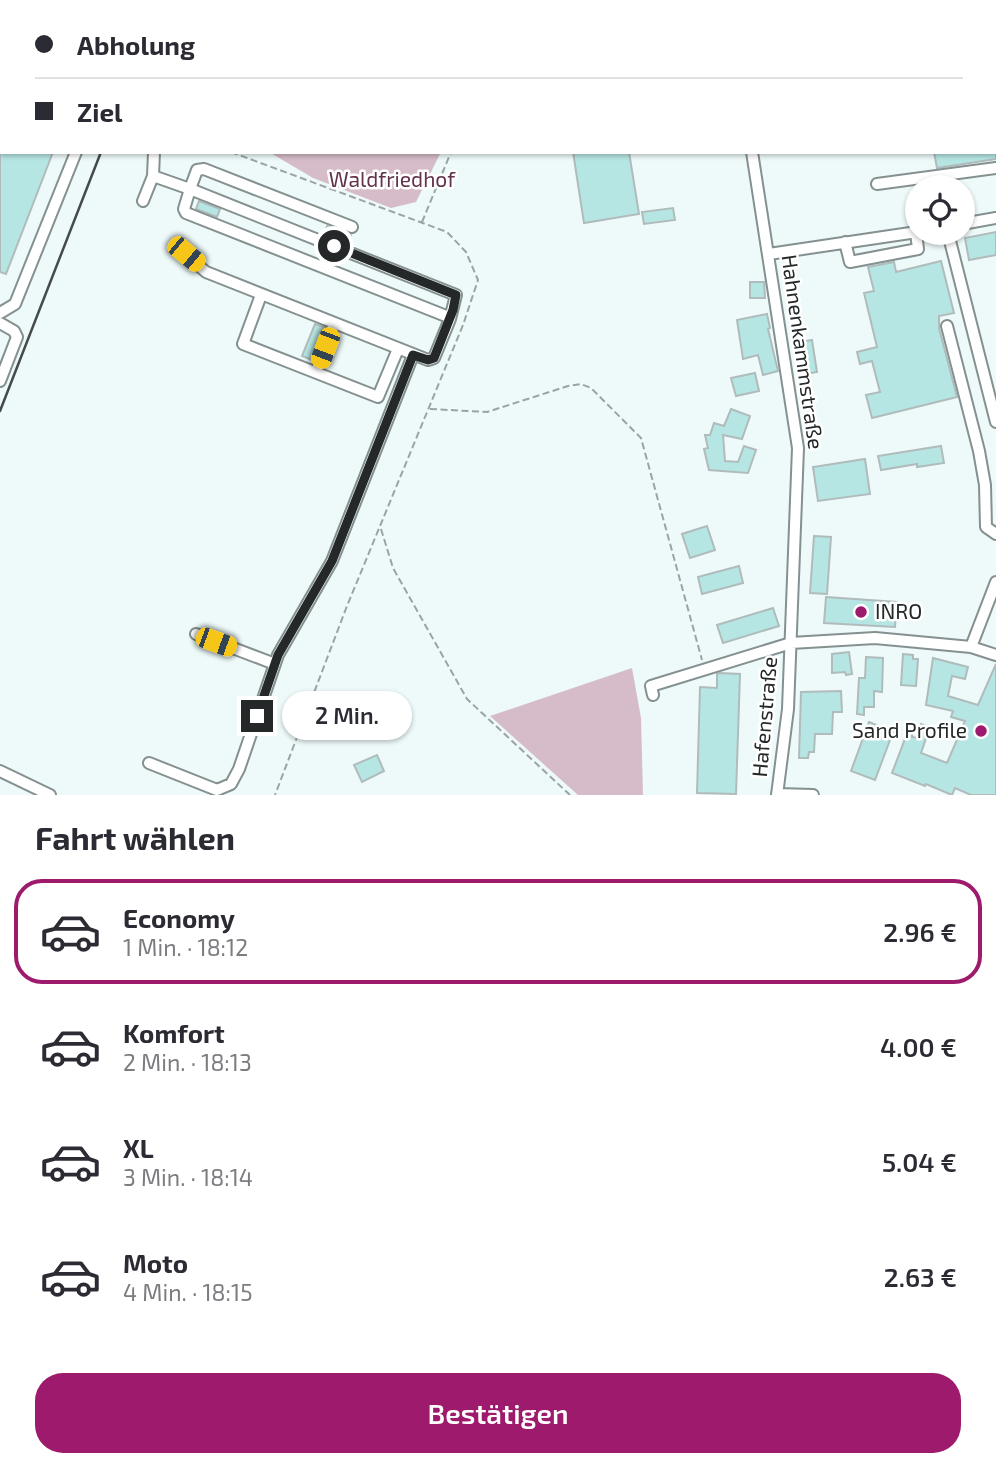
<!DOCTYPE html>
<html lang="de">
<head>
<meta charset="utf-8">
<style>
  body { margin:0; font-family:"Exo 2",sans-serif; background:#f7f7f7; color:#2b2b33; height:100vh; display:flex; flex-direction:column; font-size:26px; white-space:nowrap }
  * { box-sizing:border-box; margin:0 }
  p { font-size:23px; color:#7c7c81 }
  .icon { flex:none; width:38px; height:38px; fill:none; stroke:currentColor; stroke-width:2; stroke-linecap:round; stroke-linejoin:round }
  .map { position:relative; height:795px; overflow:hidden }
  .details { display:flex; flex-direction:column; background:#fff; flex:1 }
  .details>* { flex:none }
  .hud { position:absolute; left:0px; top:0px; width:998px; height:154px; box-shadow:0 2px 5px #0004; display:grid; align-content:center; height:154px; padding:0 35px; background:#fff }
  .buttons { position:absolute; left:905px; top:175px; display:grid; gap:14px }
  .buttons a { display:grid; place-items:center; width:70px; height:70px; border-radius:50%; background:#fff; box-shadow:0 2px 5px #0004; font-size:35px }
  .end { position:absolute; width:32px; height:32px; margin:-16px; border:9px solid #242828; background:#fff; box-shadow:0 0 0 4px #fff }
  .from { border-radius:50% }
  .bubble { position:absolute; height:49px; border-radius:24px; background:#fff; box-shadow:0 2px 5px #0004; font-size:23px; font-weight:600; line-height:49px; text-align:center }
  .car { position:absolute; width:21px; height:42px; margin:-21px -10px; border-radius:9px; box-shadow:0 0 5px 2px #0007; background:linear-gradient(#f5c518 24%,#345 0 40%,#f5c518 0 76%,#345 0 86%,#f5c518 0) }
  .hud b { display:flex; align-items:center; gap:24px; height:66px; font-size:26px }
  .hud b+b { border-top:2px solid #e1e1e2 }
  .hud i { width:18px; height:18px; background:#2b2b33 }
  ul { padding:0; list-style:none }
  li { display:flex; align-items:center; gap:21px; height:105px; margin:0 14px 10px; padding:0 21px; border:4px solid transparent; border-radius:28px }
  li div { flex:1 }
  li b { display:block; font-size:26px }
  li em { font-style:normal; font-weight:600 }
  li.on { border-color:#9d1a6c }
  li>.icon { width:63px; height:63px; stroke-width:1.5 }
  h2 { padding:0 35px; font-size:32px; line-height:84px }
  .cta { display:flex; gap:14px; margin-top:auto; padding:14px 35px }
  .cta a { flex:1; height:80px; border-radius:28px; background:#9d1a6c; color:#fff; font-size:28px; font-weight:600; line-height:80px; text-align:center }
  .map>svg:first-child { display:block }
  .green { fill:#d5bcc8 }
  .building { fill:#b6e6e3; stroke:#b0bcbc; stroke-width:2 }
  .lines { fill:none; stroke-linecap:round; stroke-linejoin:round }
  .minor-casing { stroke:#859190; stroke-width:14 }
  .path { stroke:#9ba4a3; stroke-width:2; stroke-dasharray:7 3.5; stroke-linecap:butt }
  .minor { stroke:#fff; stroke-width:10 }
  .rail { stroke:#454b4a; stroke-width:2.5 }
  .route { stroke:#242828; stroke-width:9 }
  .poi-dot { fill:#9d1a6c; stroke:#fff; stroke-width:2.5 }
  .labels { text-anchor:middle; stroke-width:5; stroke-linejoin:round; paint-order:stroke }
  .park-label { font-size:21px; fill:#63324c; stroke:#fff }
  .street-label { font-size:21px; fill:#242828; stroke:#fff }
  .poi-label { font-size:21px; fill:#242828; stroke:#fff; text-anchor:start }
</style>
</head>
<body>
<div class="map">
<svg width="996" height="795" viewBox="0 0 996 795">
  <rect width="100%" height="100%" fill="#edfaf9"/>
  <path class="green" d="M177 0H480L479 2Z
    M269 152H441L416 202 391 208 313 178Z
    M632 668 641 718 643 795H578L490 716Z"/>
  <path class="building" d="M0 152H53L6 274 0 272Z
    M573 152H629L639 214 584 223Z
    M934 152H996V159L937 168Z
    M199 201 220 209 217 217 196 209Z
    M673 208 675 220 644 224 642 212Z
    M327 226 351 235 349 242 325 232Z
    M996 232V255L969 260 965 238Z
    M941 261 954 313 939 316V328L957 397 872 418 866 395 880 392 872 361 860 364 857 352 877 347 864 293 874 291 868 267 894 262 896 272Z
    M750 282H764L765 298H750Z
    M767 314 770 328 768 329 778 371 763 375 758 355 743 359 737 320Z
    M315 324 324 327 312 360 302 356Z
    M812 340 817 372 805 374 800 342Z
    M755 373 759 391 736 396 731 378Z
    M731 409 750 416 742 439 723 435 725 461 738 462 744 446 756 450 748 473 709 470 704 449 708 448 705 435H710L714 423 724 426Z
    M941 446 944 463 917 467V464L881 470 878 456Z
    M865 459 870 494 818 501 813 467Z
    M707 526 715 550 690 558 682 534Z
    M814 536 831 537 827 594 810 593Z
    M739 566 743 583 702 594 698 577Z
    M826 597 897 602 895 627 824 623Z
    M773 608 779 626 723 643 717 625Z
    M849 652 852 674 846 675 845 672 832 673V654Z
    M903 654 913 655V659H918L916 686 901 685Z
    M866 657 883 658 882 692 874 691V707H864V715L857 714 859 678H865Z
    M933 658 968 667 965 679 952 676 948 696 978 705 996 664V795H971L955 788 952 795 926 784 925 786 892 773 911 723H913L912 737 918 738 921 724 930 727 921 753 947 763 965 721 951 717 953 711 926 705Z
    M720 673 740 674 736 794 697 793 700 687 717 688V674Z
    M841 691 842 712H833L832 734H815L814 752H809L808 758H799L801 692Z
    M869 722 893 732 875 780 851 771Z
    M377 755 384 771 362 782 354 765Z"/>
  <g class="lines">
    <defs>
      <path id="minor" d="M122 0V2
        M165 0V2
        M727 0V2
        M858 0 859 2
        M973 0V2
        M0 14H2
        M752 152 798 448 788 709 777 795
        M153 176 190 189 184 209 186 213 446 316 450 319 434 358 428 360 206 272 186 255
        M877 184 996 168
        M143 201 153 176 154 152
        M962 224 996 218
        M352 227 204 169 197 170 190 189 456 295 450 319
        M948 233 996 422
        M845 242 850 262 918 249 916 232
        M769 254 917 232
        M261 295 243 344 378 397 398 349
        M0 313 15 304 76 152
        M0 323 14 331 17 337 0 381
        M947 326 979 451 985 485 986 527 996 534
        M316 372 334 324
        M196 634 275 664
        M971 647 996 582
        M653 695 651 686 791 643 875 638 971 647 996 655
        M149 763 217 790 231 784 239 769 278 655 332 561 413 355
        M0 771 50 795
        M777 794 813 795"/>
    </defs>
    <use href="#minor" class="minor-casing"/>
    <path class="path" d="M263 0 264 2
      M409 0 410 2
      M500 2V0
      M231 152 447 232 466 252 478 280 463 325 347 606 275 795
      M422 222 451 152
      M430 409 487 412 568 386 581 384 591 388 641 438 702 660
      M381 529 393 568 467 699 570 795"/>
    <use href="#minor" class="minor"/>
    <path class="rail" d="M115 2V0
      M0 411 101 152"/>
  </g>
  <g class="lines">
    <path class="route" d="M257 716 278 655 332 561 413 355 428 360 434 358 453 310 456 295 334 246"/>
  </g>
  <g class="poi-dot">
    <circle cx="861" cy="612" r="7"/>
    <circle cx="981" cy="731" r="7"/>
  </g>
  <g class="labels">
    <g class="park-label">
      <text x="392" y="187">Waldfriedhof</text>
    </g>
    <g class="street-label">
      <text transform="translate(802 352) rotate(82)" y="7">Hahnenkammstraße</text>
      <text transform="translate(765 717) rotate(-85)" y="7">Hafenstraße</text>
    </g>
    <g class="poi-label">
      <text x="875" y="619">INRO</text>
      <text x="967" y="738" text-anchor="end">Sand Profile</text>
    </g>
  </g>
</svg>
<div class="buttons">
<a><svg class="icon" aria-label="locate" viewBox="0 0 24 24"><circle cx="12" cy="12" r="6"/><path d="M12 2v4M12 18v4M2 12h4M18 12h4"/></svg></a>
</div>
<i class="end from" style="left:334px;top:246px"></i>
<i class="end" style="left:257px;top:716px"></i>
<div class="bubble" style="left:282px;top:691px;width:130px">2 Min.</div>
<i class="car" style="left:186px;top:254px;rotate:130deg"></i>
<i class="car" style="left:325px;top:348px;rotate:201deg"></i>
<i class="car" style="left:216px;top:642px;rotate:110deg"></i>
<div class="hud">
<b><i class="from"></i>Abholung</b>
<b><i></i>Ziel</b>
</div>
</div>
<section class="details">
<h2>Fahrt wählen</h2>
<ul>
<li class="on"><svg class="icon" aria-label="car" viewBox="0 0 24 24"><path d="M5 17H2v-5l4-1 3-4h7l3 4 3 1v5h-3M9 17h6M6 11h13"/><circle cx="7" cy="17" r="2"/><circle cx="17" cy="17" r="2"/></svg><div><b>Economy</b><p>1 Min. · 18:12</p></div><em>2.96 €</em></li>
<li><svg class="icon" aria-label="car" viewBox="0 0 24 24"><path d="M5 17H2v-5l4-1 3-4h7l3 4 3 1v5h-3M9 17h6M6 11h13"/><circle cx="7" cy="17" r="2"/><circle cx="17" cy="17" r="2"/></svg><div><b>Komfort</b><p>2 Min. · 18:13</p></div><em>4.00 €</em></li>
<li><svg class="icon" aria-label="car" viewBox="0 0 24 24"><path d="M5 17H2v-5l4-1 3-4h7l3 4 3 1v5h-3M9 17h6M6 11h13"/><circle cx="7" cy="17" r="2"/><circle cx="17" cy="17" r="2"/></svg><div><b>XL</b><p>3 Min. · 18:14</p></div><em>5.04 €</em></li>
<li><svg class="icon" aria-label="car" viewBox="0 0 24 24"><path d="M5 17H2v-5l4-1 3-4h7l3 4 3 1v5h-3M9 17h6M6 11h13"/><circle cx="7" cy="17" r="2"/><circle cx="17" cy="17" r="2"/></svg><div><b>Moto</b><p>4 Min. · 18:15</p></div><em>2.63 €</em></li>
</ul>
<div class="cta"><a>Bestätigen</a></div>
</section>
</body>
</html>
